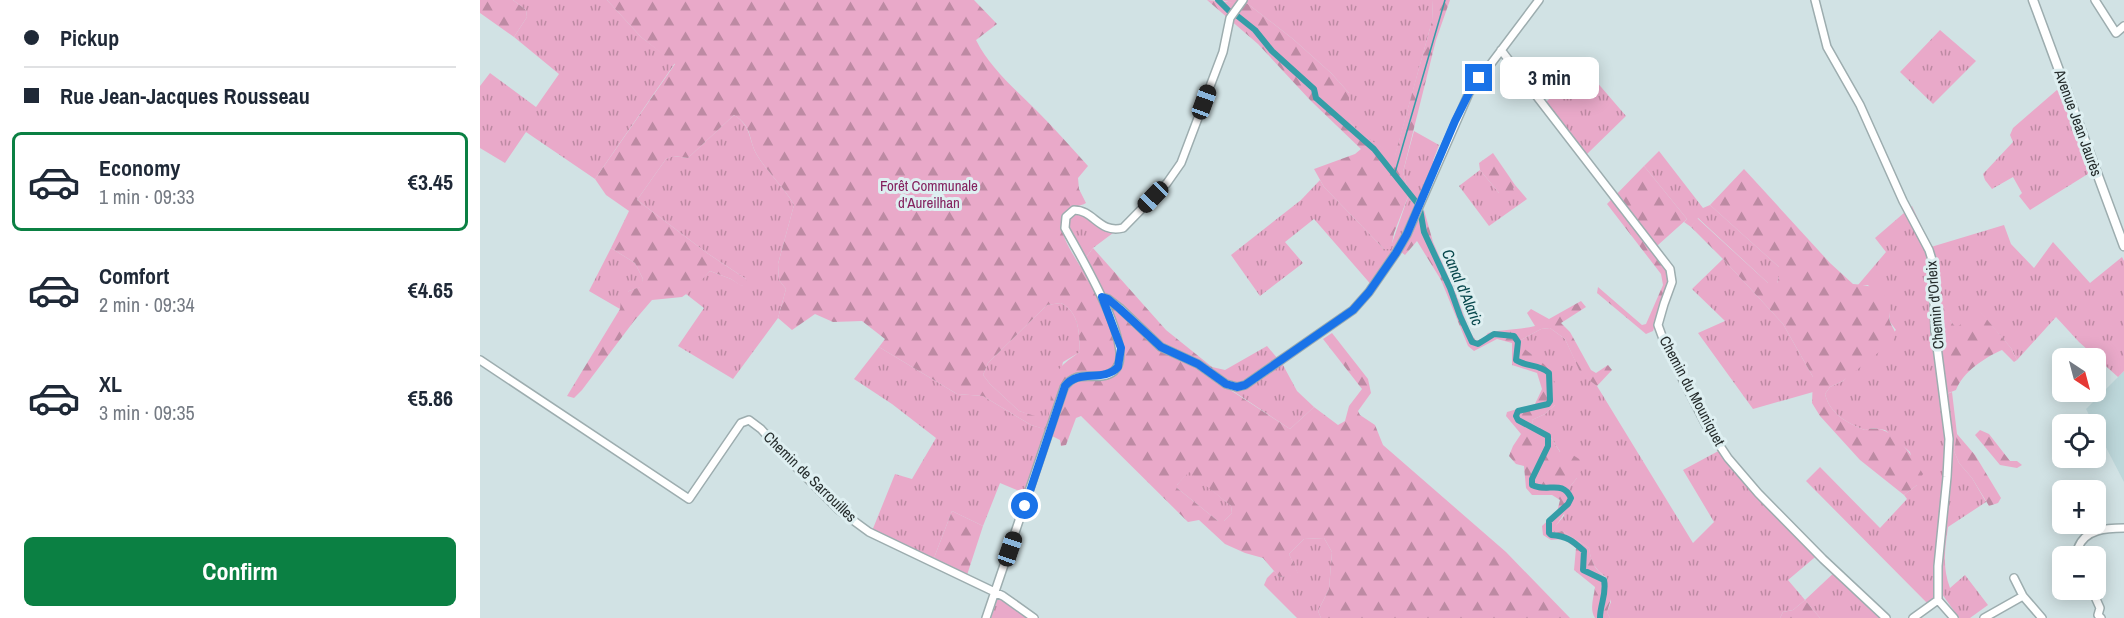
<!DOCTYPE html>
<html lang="en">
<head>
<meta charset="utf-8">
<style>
  body { margin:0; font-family:"Archivo Narrow",sans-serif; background:#f2f2f3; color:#1f2937; height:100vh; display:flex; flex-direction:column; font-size:22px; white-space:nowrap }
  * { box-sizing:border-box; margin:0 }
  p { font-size:20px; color:#747a83 }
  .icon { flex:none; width:33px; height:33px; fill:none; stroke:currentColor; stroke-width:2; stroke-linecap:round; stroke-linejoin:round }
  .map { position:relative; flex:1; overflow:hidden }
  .sheet { display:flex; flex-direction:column; background:#fff; width:480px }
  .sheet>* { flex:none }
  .top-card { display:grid; align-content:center; height:132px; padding:0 24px; background:#fff }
  .needle { width:39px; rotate:144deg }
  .fabs { position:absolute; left:1572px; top:348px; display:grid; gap:12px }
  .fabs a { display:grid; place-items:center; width:54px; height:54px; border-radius:9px; background:#fff; box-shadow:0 3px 15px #0003; font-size:30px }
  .end { position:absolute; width:27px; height:27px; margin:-14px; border:8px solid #1a73e8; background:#fff; box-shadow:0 0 0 3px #fff }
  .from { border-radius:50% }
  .bubble { position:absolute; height:42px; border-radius:9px; background:#fff; box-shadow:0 3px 15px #0003; font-size:20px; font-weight:700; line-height:42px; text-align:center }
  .car { position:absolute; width:18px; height:36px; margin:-18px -9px; border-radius:8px; box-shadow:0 0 4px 2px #0007; background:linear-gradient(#222 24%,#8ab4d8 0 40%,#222 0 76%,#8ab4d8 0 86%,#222 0) }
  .top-card b { display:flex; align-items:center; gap:21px; height:57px; font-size:22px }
  .top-card b+b { border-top:2px solid #e0e1e3 }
  .top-card i { width:15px; height:15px; background:#1f2937 }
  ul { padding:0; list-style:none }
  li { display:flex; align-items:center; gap:18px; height:99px; margin:0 12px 9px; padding:0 12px; border:3px solid transparent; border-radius:9px }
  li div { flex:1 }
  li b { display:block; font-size:22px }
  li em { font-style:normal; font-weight:700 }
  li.active { border-color:#0b8043 }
  li>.icon { width:54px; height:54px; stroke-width:1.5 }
  .action { display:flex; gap:12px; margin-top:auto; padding:12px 24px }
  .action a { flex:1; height:69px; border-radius:9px; background:#0b8043; color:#fff; font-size:24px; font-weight:700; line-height:69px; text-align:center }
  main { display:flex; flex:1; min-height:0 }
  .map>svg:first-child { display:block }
  .built { fill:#bdd7da }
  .grass { fill:url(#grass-tufts) }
  .forest { fill:url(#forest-firs); fill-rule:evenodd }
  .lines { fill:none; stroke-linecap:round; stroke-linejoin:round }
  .stream { stroke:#349da7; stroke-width:1.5 }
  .canal { stroke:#349da7; stroke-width:6 }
  .minor-casing { stroke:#9dadaf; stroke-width:10 }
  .major-casing { stroke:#9dadaf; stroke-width:11 }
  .minor { stroke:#fff; stroke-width:7 }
  .major { stroke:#fff; stroke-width:8 }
  .route { stroke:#1a73e8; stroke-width:8 }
  .labels { text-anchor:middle; stroke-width:6; stroke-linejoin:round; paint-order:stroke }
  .street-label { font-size:15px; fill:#252c2c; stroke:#deeff1 }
  .park-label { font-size:15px; fill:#852360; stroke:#deeff1 }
  .water-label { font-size:16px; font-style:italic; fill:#07474c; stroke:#deeff1 }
</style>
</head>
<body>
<main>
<section class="sheet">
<div class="top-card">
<b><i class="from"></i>Pickup</b>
<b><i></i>Rue Jean-Jacques Rousseau</b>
</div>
<ul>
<li class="active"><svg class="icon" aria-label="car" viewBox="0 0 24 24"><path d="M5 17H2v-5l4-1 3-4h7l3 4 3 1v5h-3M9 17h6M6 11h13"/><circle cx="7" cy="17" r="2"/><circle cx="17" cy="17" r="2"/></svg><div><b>Economy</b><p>1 min · 09:33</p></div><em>€3.45</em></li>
<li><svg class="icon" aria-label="car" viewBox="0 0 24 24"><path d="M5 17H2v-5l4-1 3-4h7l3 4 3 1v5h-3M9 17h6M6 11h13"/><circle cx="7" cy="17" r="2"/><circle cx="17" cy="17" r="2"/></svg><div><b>Comfort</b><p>2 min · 09:34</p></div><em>€4.65</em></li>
<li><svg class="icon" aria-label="car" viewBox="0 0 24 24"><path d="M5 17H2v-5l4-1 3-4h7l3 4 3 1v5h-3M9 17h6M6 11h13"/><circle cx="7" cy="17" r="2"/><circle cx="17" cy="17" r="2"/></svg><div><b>XL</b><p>3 min · 09:35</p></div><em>€5.86</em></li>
</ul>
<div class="action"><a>Confirm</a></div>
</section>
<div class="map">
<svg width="1644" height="618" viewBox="0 0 1644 618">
  <defs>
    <pattern id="grass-tufts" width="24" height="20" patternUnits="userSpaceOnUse" patternTransform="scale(1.5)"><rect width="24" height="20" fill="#e9a9c9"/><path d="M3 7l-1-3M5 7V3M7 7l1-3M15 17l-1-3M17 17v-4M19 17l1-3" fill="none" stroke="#bd8aa3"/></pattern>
    <pattern id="forest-firs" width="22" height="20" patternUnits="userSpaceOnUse" patternTransform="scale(1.5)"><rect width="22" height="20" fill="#e9a9c9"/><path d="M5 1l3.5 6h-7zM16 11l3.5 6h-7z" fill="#bd8aa3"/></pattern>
  </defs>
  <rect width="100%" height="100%" fill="#d1e2e4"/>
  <path class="built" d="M1644 371V482L1606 409Z"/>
  <path class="grass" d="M33 0H127L161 37 195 63 115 179 46 132 25 163 0 148V86L10 73 56 107 79 74 34 37 47 17 46 10Z
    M741 0H953L952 21 915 156 879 133 869 120V93L851 73 813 39 768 4H756Z
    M1460 30 1496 61 1453 104 1420 72Z
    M1103 66 1146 116 1106 155 1065 103Z
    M1578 89 1611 172 1550 210 1539 196 1542 193 1533 177 1512 189 1505 180 1503 174 1533 142 1530 135 1533 128Z
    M254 115C272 126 268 139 277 155 288 173 304 187 314 205L298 264 299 280 306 289 298 318 253 379 198 346 224 308 206 294 230 271 251 279 262 286 266 279 227 253 157 200 186 159 193 156 208 158Z
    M934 131 959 145 953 161 960 168C941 216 925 247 894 288L834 219 805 242 823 263 780 296 751 255 821 200 840 180 844 187 904 249H910L929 194 923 172Z
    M1179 151 1223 208 1230 205 1299 267V277L1297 283H1288L1218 218 1211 227 1204 222 1207 219 1164 166Z
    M1000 170 1019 193 1033 189 1035 185 1047 199 1009 226 979 186Z
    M1432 206 1451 247 1524 225 1531 244 1554 268 1573 242 1610 283 1642 257 1644 261V371L1638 377 1599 342 1576 317 1537 360 1531 348 1499 311 1476 329 1470 320V301L1467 394 1472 392 1477 434 1474 451 1479 463 1492 478 1506 502 1468 527C1465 548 1462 567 1470 588L1485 575 1508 605 1490 618H1479L1462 594 1449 605 1326 481 1340 467 1400 528 1427 499 1424 495 1437 485 1430 452 1405 430 1393 428 1385 430C1367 423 1350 414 1345 394L1350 387 1363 381 1416 330 1410 322 1409 311 1388 285H1378L1406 252 1395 238Z
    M597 214H602L628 232 633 233 613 248 604 260 587 227 589 219Z
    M131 248 155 263 163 279 161 287 149 291 140 309 109 291Z
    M1243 259 1303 324 1333 377V392L1273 409 1218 333 1245 321 1212 289Z
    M581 303C600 313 599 333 600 352L583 362 568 421 539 411 510 384 503 375 508 363 567 305Z
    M1070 328 1085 339 1101 373 1117 386 1213 543 1234 522 1203 470 1244 448 1269 479 1340 553 1308 580 1325 600 1358 569 1408 618H1340L1325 600 1313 610 1303 612 1300 618H1130L1127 612 1131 602 1127 578C1115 569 1111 563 1109 548L1082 531 1075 533 1072 530 1084 516 1087 490 1097 478 1068 433 1053 424 1052 420 1065 414 1075 405 1051 354 1041 347V340L1061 329Z
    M787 346 803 365 817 391 834 407 810 429 732 377V367L745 370Z
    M399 347 477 394 503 396 551 425 568 430 572 436 551 496 520 483 503 526 472 511 454 558 392 531 415 474 432 479 456 438 412 404 374 379Z
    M709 471 751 506 752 513 744 521H738L697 488V485Z
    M844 538 852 552 849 589 838 611 841 618H817L784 585 787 578 794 571 799 577 818 574 809 554 824 539Z
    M518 597 548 618H511Z"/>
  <path class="forest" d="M0 0H33L46 10 47 17 34 37 0 13Z
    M127 0H494L517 24 496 40C510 68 535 89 557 111 575 129 591 147 608 166L598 178 599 189 606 203C600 207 593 205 588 210 571 224 592 252 600 266L613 248 686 330 732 367V378L810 429 834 407 858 425 865 421 869 406 882 389 843 339 852 333 888 379 891 393 878 411 880 415 895 425 903 445 1026 552 1090 618H841L838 611 849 589 852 552 844 538 824 539 809 554 819 575 799 577 783 558 765 553 745 544 719 520 708 522 601 416 596 418 586 445 581 446 580 440 572 436 567 430 551 425 503 396 477 394 399 347 405 339 382 321 353 322 335 314 312 330 298 318 306 289 299 280 298 264 314 205C304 187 288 173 277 155 268 139 273 127 254 115L208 158 194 156 186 159 157 200 227 253 266 279 267 285 261 286 251 279 230 271 212 290 202 297 172 300 154 321 102 390 94 398 87 396 140 309 141 300 149 291 160 287 163 279 155 263 131 248 149 211 126 195 115 179 195 64 161 37ZM581 303C600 313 599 333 600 352 564 375 575 384 568 420L539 411 510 384 503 375 508 363 567 305ZM709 472 751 506 752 513 744 521H738L697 488V485Z
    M727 0 768 4 813 39 851 73 869 93V120L879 133 915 155 952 21 953 0H970L956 40 923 172 929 194 914 233 911 249H904L844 187 834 169 875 154 881 149 831 101 778 44Z
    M1013 153 1035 185 1033 189 1036 195 1019 193 1000 170 999 163Z
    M1164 166 1207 219 1178 245 1176 253 1186 270 1189 285 1173 331 1166 334 1117 293 1118 287 1162 325 1166 324 1183 285 1181 274 1127 204Z
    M1264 169 1350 263 1373 284C1388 285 1402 287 1409 303 1411 309 1408 316 1410 322 1414 331 1416 329 1414 340L1363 381 1350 387 1345 394C1350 414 1367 423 1385 430 1411 421 1431 454 1443 474L1437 485 1424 495 1380 460 1340 416 1332 403 1333 377 1303 324 1243 259 1211 227 1217 218 1288 283H1297L1299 277V267L1230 205Z
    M944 210 953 242 976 294 989 330 996 341 1004 338 1008 333C1023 329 1039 330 1055 326L1047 313 1051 309 1069 319 1101 301 1106 307 1081 323 1090 332 1111 370 1116 373 1128 365 1132 370 1117 386 1101 374 1085 339 1070 328 1061 329 1041 340V346C1067 367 1077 367 1075 405L1065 414 1052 420 1053 424 1068 433 1080 452 1087 451 1099 459 1103 467 1097 478 1087 490 1088 508 1073 530 1075 533 1082 531 1109 548C1113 573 1121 570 1134 589L1127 612 1130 618H1115C1109 609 1114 597 1115 587L1094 570 1096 548 1083 539 1071 540 1063 535 1062 526 1077 512 1080 500 1072 495H1052L1046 488 1044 466 1036 464 1029 456 1033 446 1041 434 1026 416 1027 412 1055 404 1062 389 1057 373 1032 365V343L1017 339 994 351 988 346 961 280 937 241 925 255 921 252Z
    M1464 299 1470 301 1474 310 1470 320 1476 328 1499 310 1531 348 1537 360 1534 362 1522 350C1504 358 1483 372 1476 390L1466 394 1459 308Z
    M1500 430 1509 434 1530 461H1537L1542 465 1537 468 1520 465 1495 435Z
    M1477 434 1495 455 1521 498 1518 503 1509 506 1492 478 1479 463 1474 451Z
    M472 511 503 526 487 575 454 558Z
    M1325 600 1340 618H1300L1303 612 1313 610Z"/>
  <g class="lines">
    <path class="stream" d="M914 176 965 0"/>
    <path class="canal" d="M738 0 749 11 755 14 775 30 792 51 834 89 836 98 894 149 937 203 940 209 944 232 970 288 980 316 992 342 998 344 1014 334 1034 336 1038 342 1036 360C1046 367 1059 364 1069 373L1070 401 1068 404 1038 411 1036 416 1038 420 1068 436V446L1052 479V485C1068 493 1082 479 1091 498L1088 504 1069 521V533L1071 535C1087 536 1093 541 1104 551L1103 570 1124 580C1127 594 1120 604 1120 618"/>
    <defs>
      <path id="minor" d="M1335 0 1347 47 1380 105 1423 201 1449 250 1453 263 1455 331 1469 439 1467 477 1458 566V600
        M1615 0 1636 33 1644 26
        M1021 50 1190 269 1192 282 1184 304 1178 325 1186 347 1226 425 1248 458 1278 493 1343 559 1406 618
        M622 297 628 299 641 309 681 347 718 364 746 384 757 387 765 385 873 310 889 292 916 253 927 234 989 93 1059 0
        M0 360 209 499 261 423 269 420 281 429 310 461 359 510 389 532 523 596 554 618
        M1599 556 1598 548C1605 529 1627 528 1644 528
        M1534 578 1543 596 1562 618
        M1612 590 1620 608 1618 615 1621 618
        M1458 600 1474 618
        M506 618 584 388C598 366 618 384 634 371 659 351 597 251 585 228L586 217 594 210C614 210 619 234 643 228L687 183 701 163 743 52 750 18 763 0
        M1433 618 1458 600
        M1504 618 1543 596"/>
      <path id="major" d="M1553 0 1644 246"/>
    </defs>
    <use href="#minor" class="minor-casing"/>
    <use href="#major" class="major-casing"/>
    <use href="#minor" class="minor"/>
    <use href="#major" class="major"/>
  </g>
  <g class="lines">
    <path class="route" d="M545 506 585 386C599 368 623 383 638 367L641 348 622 297 628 299 640 309 681 347 718 364 746 384 757 387 765 385 873 310 889 292 916 253 927 234 975 121 989 93 999 78"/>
  </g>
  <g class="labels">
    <g class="street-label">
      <text transform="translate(1598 123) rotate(70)" y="5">Avenue Jean Jaurès</text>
      <text transform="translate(1455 305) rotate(-95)" y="5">Chemin d'Orleix</text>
      <text transform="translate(1212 391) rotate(62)" y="5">Chemin du Mouniquet</text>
      <text transform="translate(330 477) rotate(44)" y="5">Chemin de Sarrouilles</text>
    </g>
    <g class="park-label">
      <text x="449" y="191">Forêt Communale<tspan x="449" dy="17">d'Aureilhan</tspan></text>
    </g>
    <g class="water-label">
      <text transform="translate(983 287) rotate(67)" y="6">Canal d'Alaric</text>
    </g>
  </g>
</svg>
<div class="fabs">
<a><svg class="needle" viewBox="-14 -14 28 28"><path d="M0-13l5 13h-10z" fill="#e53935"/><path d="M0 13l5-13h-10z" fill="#747a83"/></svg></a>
<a><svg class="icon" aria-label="locate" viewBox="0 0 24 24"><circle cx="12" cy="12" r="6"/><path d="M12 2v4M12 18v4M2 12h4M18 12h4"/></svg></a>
<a>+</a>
<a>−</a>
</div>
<i class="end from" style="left:545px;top:506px"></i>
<i class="end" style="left:999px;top:78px"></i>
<div class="bubble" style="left:1020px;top:57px;width:99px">3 min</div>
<i class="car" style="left:724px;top:102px;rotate:20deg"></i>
<i class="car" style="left:673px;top:197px;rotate:224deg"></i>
<i class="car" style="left:530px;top:549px;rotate:19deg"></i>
</div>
</main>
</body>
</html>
